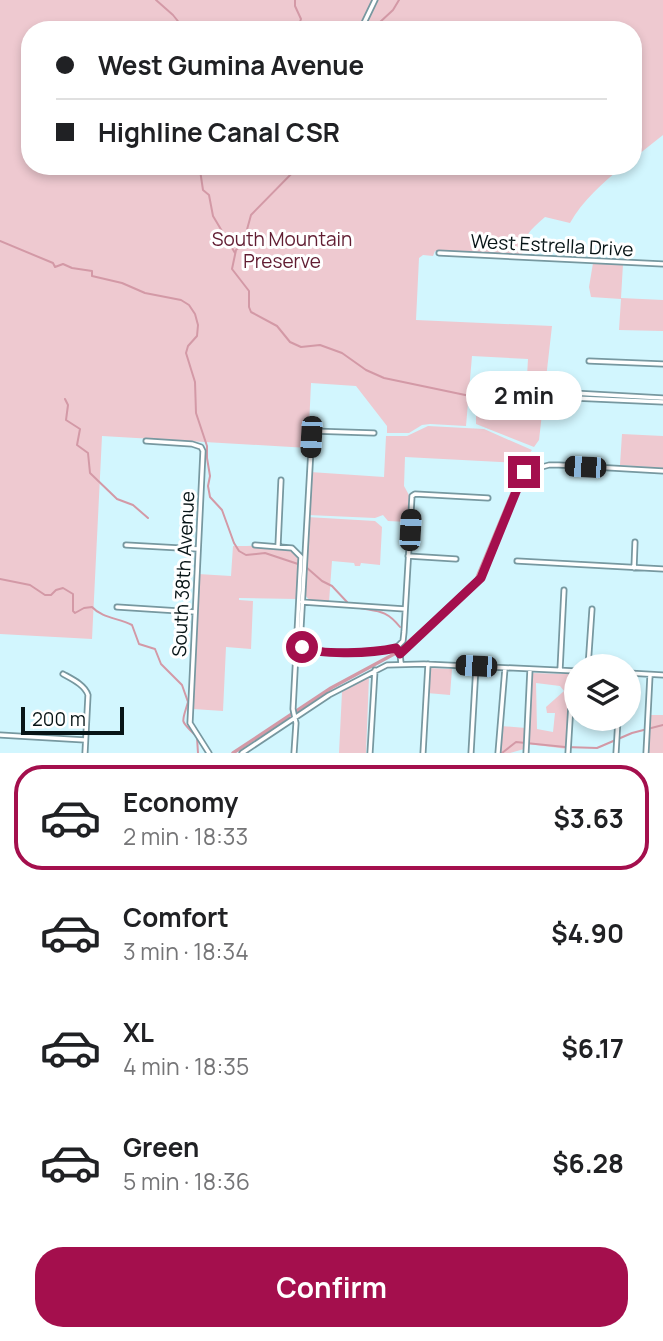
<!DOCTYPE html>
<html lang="en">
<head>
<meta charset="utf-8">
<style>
  body { margin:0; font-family:Manrope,sans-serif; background:#f6f6f6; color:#202124; height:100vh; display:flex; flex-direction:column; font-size:26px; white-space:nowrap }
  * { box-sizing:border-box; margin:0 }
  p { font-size:23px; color:#757577 }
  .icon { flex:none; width:38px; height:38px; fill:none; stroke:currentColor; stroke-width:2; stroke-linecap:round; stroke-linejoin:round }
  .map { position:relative; height:753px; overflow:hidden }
  .details { display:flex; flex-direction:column; background:#fff; flex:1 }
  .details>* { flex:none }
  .top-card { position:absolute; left:21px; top:21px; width:621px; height:154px; border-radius:28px; box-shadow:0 4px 10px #0003; display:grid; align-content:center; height:154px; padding:0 35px; background:#fff }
  .fabs { position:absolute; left:564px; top:654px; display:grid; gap:14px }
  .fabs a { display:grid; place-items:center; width:77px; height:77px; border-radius:50%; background:#fff; box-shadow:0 4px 10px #0003; font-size:35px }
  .scale { position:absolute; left:21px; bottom:18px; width:103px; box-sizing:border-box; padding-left:7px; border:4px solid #071416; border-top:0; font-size:19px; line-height:24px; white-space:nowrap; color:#071416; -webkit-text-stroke:5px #fff; paint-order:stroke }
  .end { position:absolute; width:32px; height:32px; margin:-16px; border:9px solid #a40f4d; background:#fff; box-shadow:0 0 0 4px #fff }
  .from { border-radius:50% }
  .bubble { position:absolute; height:49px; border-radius:24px; background:#fff; box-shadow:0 4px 10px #0003; font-size:23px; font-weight:700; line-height:49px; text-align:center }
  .car { position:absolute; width:21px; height:42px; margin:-21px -10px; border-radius:9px; box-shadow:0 0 5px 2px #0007; background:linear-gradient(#222 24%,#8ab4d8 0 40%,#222 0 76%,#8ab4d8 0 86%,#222 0) }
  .top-card b { display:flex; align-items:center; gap:24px; height:66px; font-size:26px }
  .top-card b+b { border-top:2px solid #e0e0e0 }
  .top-card i { width:18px; height:18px; background:#202124 }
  ul { padding:12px 0 0; list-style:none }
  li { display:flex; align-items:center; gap:21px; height:105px; margin:0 14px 10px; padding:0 21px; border:4px solid transparent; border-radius:28px }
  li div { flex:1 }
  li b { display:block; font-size:26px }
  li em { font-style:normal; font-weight:700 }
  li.current { border-color:#a40f4d }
  li>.icon { width:63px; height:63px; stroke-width:1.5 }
  .primary-button { display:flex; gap:14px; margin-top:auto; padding:14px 35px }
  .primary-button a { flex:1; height:80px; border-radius:28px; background:#a40f4d; color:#fff; font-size:28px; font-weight:700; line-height:80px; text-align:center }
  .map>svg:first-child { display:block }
  .green { fill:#eec9d0; fill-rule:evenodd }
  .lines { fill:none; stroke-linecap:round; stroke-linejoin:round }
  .stream { stroke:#d399a6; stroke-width:2 }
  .canal { stroke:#d399a6; stroke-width:3.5 }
  .street-casing { stroke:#7798a0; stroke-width:7 }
  .street { stroke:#fff; stroke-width:3.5 }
  .route { stroke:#a40f4d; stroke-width:9 }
  .labels { text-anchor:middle; stroke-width:6; stroke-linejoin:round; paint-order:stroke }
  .park-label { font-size:19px; fill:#611d32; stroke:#fff }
  .street-label { font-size:19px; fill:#071416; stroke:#fff }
</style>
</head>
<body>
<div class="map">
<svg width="663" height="753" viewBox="0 0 663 753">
  <rect width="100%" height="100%" fill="#d2f6fe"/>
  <path class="green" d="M0 0H663V135L634 158V30H30V166H623C604 182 582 201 570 223L545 217C529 231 524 235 522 257L435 251 433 256 423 255 419 258 416 320 552 326 539 440 534 447 476 424V391L526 394 528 359 472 356 466 426 430 424 422 425 409 433H387V426L356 386 311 383 308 448 102 436 92 639 0 634Z
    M593 263 623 264 621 298 663 300V331L619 330 621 299 591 297 589 287Z
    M428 426 484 429 532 450 522 463 405 457 404 486 409 495 408 522 388 521 383 515 375 518 308 515 310 472 384 477 386 436H407Z
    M622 434 663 436V468L620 465Z
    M307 517 375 521 382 527 380 565 361 563 360 566H355L354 563 332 561 329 602 310 601 305 595Z
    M233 546C251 547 288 541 299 558L297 599 239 598V600L253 601 251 649 226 647 223 711 193 709 198 574 231 576Z
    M429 668 452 669 450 695 427 693Z
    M531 673 571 674 567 749 528 744ZM536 683 560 686 564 691 546 707 547 713H555L553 732 537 729Z
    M369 677 366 753H339L342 692Z
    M650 715H663V753H647Z
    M501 726 526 728 524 749 510 753H499Z"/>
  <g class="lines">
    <path class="stream" d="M156 0 173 15 185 30
      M295 0V6L301 19 297 30
      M379 23 393 10 399 0
      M197 166 200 170 203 190 209 195 213 216 235 253
      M299 166 251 215 243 244 236 250 232 269 249 291V307L251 312 277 326 290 342 301 347 320 345 342 353 366 370 384 378 470 396
      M0 241 53 263 55 267 63 264 72 268 92 271V276L122 283 145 293 181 300 189 305 195 314 198 325 197 336 188 346 186 353 195 382 196 413 207 446V458L210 476 208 486 210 497 222 510 234 543 239 551 246 555 265 553 301 565
      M65 399 68 405 66 420 80 429 77 445 88 453 90 473 117 499 133 505 148 518
      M306 567 322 581 332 586 347 602
      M0 579 30 585 45 595H51L56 590 63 588 73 594V611L75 613 84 608 92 607C102 618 118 618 132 625L139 644 155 649 161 664 182 685 188 702C181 726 180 719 197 737L198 753
      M355 607C376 612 385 608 400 627
      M502 753 516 742 565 747 597 748 632 733 663 725"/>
    <path class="canal" d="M476 580 522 469
      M233 753 331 688 396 653 453 602"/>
    <defs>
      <path id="street" d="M363 25 375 0
        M439 253 663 264
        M589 361 663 364
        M568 395 573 398 663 402
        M568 395 573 393 663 398
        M374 433 312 431 300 645C315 656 377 652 396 648L400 654 401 663
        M146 441 192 444 201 447 203 451 190 723 209 753
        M126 545 198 549
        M255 545 292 548 301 557 293 709 296 723 294 753
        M278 546 281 480
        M408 556 456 559
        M517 561 663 569
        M634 568 635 542
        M302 602 405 609
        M117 607 195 612
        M396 648 403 641 404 632 412 496 415 494 488 498
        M400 654 481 577 524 472 549 465H559L663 471
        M588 667 592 609
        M560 670 564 590
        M628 673 663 675
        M63 674C72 679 85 685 88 695L85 753
        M0 735 85 740
        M242 753 329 695 387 665 424 664 576 671
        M370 753 375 670
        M423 753 428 664
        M471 753 476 666
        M498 753 505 668
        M526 753 530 669
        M568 753 573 671
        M616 753 618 719
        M646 753 650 675"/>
    </defs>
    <use href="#street" class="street-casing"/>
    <use href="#street" class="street"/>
  </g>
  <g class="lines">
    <path class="route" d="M302 647C322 656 373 653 396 648L400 654 481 578 524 472"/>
  </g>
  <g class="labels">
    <g class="park-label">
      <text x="282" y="246">South Mountain<tspan x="282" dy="22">Preserve</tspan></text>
    </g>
    <g class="street-label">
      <text transform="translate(552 245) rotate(3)" y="7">West Estrella Drive</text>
      <text transform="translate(183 574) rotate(-87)" y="7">South 38th Avenue</text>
    </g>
  </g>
</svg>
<div class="fabs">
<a><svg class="icon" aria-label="layers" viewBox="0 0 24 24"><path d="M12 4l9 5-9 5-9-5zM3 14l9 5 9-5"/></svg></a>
</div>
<div class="scale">200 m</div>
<i class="end from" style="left:302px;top:647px"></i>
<i class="end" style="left:524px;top:472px"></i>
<div class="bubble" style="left:466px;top:371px;width:116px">2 min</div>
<i class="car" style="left:311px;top:437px;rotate:183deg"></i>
<i class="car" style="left:585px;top:467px;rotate:273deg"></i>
<i class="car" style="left:410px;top:530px;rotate:3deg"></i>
<i class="car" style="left:476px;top:666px;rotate:273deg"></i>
<div class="top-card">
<b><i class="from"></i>West Gumina Avenue</b>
<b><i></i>Highline Canal CSR</b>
</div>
</div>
<section class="details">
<ul>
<li class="current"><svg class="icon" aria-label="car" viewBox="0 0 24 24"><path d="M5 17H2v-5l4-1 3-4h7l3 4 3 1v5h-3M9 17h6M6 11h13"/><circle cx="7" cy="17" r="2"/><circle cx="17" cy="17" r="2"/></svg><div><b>Economy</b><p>2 min · 18:33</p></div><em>$3.63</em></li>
<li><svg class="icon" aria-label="car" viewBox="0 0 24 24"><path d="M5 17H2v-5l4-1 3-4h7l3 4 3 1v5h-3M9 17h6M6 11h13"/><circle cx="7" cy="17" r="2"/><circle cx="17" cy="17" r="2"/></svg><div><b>Comfort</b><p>3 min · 18:34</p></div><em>$4.90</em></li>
<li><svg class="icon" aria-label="car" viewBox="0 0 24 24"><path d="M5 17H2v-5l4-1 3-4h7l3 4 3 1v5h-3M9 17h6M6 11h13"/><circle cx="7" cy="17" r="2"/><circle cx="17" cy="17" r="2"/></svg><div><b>XL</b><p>4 min · 18:35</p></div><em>$6.17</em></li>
<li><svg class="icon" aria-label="car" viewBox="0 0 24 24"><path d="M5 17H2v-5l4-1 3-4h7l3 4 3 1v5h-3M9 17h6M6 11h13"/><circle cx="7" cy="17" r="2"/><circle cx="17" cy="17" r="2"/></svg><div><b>Green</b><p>5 min · 18:36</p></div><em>$6.28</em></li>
</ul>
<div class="primary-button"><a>Confirm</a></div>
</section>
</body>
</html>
